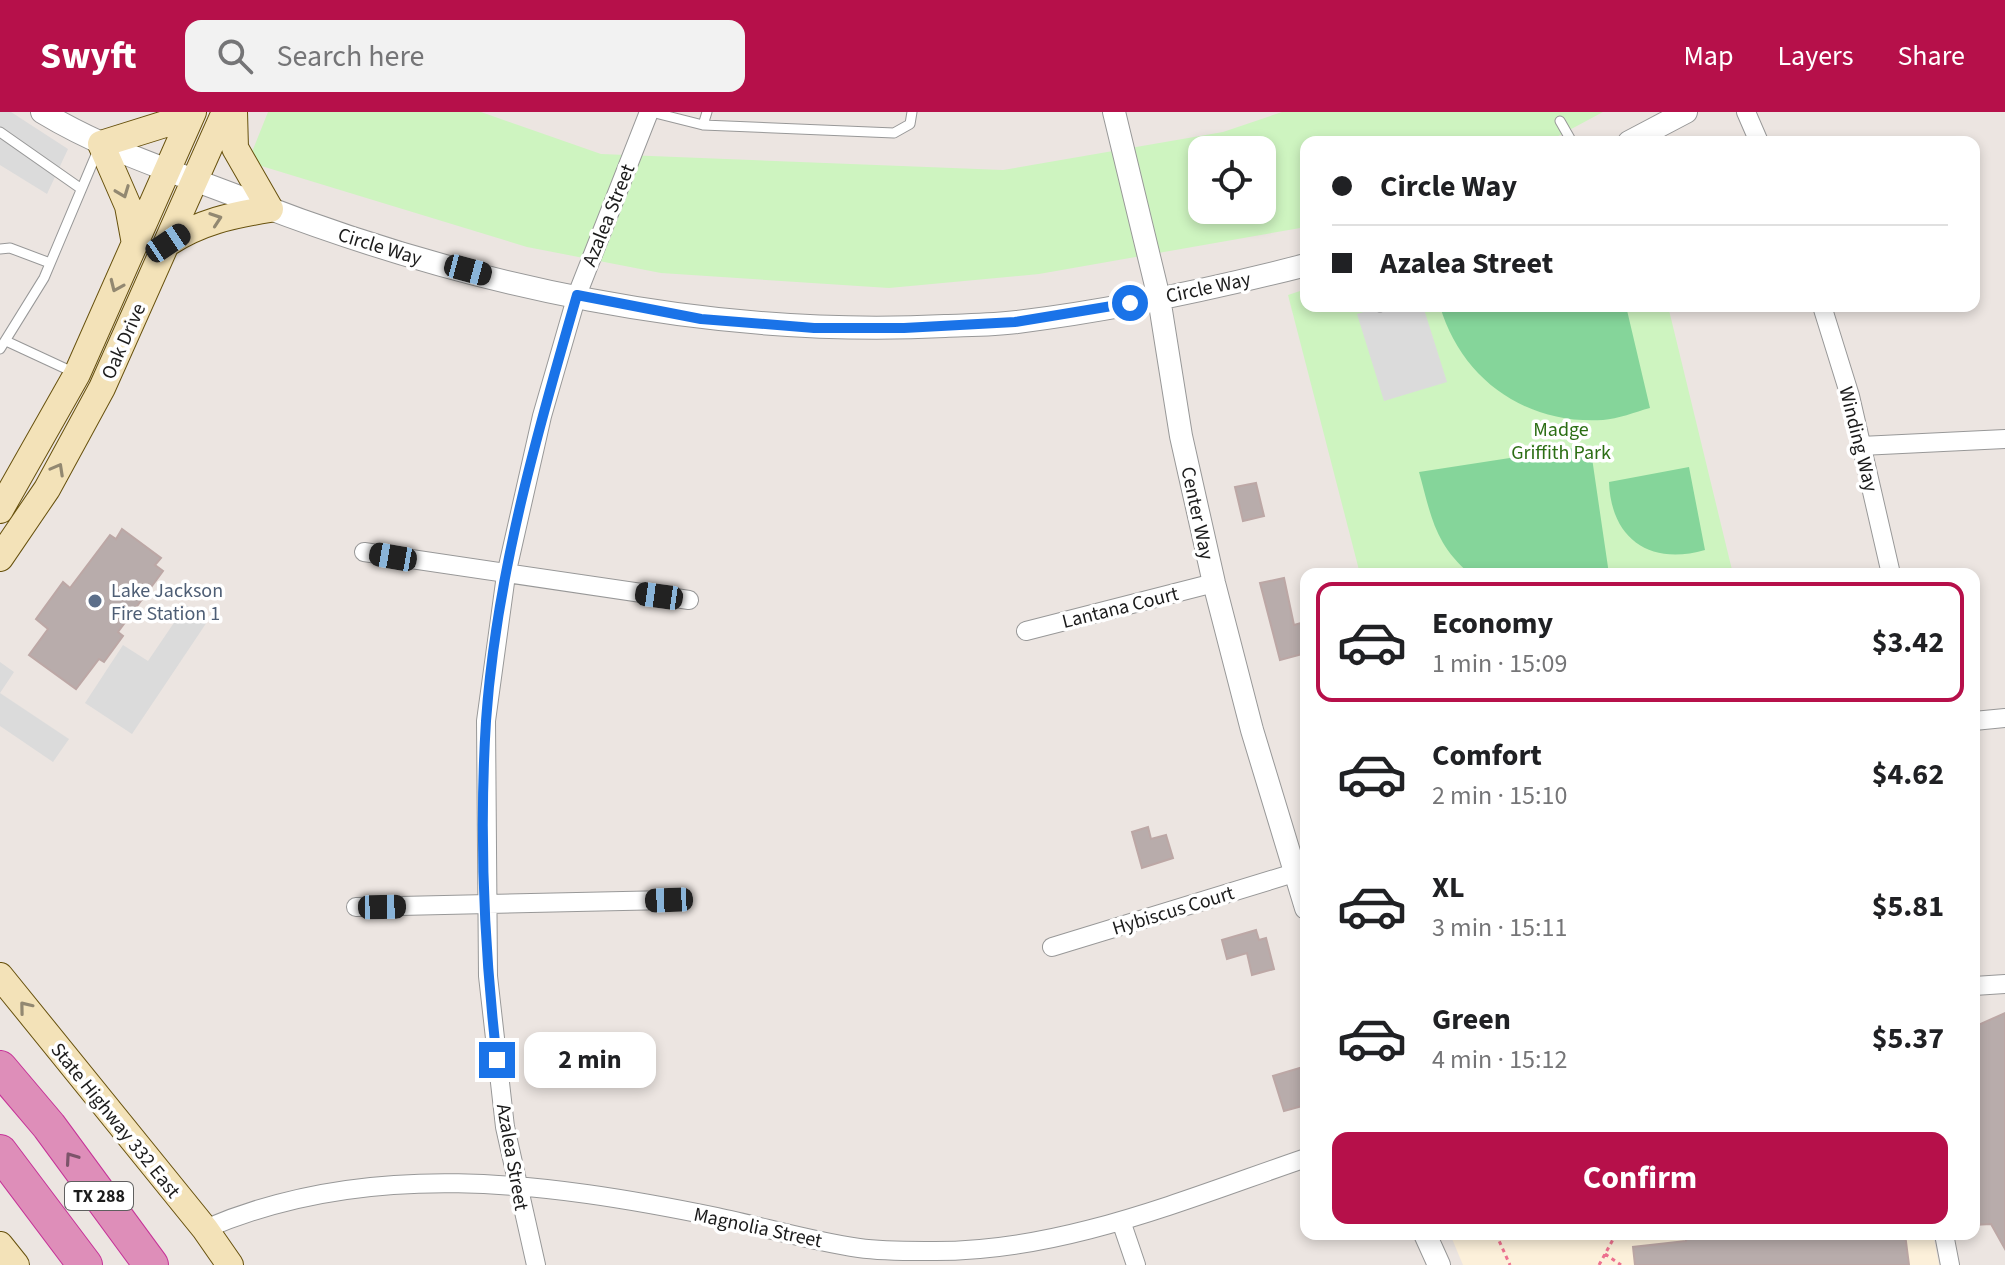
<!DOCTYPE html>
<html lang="en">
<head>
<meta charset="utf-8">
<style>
  body { margin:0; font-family:"Source Sans 3",sans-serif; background:#f2f2f2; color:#202124; height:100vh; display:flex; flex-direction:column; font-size:30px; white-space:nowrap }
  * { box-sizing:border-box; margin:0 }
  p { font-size:26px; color:#757577 }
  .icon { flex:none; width:44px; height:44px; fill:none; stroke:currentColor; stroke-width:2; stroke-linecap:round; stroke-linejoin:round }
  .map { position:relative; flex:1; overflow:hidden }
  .side { position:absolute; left:1300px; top:456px; width:680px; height:672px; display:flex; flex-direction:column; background:#fff; border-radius:16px; box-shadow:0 4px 12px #0003 }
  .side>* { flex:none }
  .banner { position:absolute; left:1300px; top:24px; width:680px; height:176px; border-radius:16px; box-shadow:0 4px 12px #0003; display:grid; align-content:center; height:176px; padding:0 32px; background:#fff }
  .fabs { position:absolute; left:1188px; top:24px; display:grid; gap:16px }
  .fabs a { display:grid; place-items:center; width:88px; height:88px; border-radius:16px; background:#fff; box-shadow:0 4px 12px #0003; font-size:40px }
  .end { position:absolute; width:36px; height:36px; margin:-18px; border:10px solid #1a73e8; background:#fff; box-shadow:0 0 0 4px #fff }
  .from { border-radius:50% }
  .bubble { position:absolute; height:56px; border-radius:16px; background:#fff; box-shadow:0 4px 12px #0003; font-size:26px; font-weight:700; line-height:56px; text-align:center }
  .car { position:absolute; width:24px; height:48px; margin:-24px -12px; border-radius:10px; box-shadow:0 0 6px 2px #0007; background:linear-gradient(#222 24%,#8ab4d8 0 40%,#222 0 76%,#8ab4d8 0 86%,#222 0) }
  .banner b { display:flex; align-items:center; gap:28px; height:76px; font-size:30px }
  .banner b+b { border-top:2px solid #e0e0e0 }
  .banner i { width:20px; height:20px; background:#202124 }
  ul { padding:14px 0 0; list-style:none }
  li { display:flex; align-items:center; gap:24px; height:120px; margin:0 16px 12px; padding:0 16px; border:4px solid transparent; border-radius:16px }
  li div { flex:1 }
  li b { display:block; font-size:30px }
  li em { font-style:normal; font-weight:700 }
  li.current { border-color:#b6104a }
  li>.icon { width:72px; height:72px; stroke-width:1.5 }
  .action { display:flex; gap:16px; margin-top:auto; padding:16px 32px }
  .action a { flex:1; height:92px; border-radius:16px; background:#b6104a; color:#fff; font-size:32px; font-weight:700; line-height:92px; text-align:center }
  header { display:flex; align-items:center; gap:48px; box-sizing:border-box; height:112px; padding:0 40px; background:#b6104a; color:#fff }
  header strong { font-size:38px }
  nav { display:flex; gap:44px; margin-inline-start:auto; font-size:28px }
  .search { width:560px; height:72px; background:#f2f2f2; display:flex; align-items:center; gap:20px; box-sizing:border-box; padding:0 28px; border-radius:16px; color:#757577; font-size:30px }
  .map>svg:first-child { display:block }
  .education { fill:#fcf0da }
  .park { fill:#cef4c0; fill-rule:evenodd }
  .pitch { fill:#85d59a }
  .parking { fill:#dbdbdb }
  .building { fill:#b8acab; stroke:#bca7a5; stroke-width:2 }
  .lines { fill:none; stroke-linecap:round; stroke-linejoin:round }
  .service-casing { stroke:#989898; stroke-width:11 }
  .minor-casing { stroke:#989898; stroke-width:20 }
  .tertiary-casing { stroke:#989898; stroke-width:24 }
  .secondary-casing { stroke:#67510d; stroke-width:28 }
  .motorway-casing { stroke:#c63298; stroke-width:36 }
  .path { stroke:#ed718f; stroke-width:3; stroke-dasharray:4 4; stroke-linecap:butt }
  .service { stroke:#fff; stroke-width:9 }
  .minor { stroke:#fff; stroke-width:18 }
  .tertiary { stroke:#fff; stroke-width:22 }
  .secondary { stroke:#f3e2b8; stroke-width:26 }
  .motorway { stroke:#de8eb9; stroke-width:34 }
  .oneway { stroke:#928871 }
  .oneway2 { stroke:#7c546a }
  .route { stroke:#1a73e8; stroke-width:10 }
  .service-dot { fill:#5c6f8a; stroke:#fff; stroke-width:3 }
  .labels { text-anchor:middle; stroke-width:7; stroke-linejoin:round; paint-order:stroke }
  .shield { fill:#fff; stroke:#5f5f5f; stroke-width:2 }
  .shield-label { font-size:18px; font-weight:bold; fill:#1b1b1b }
  .street-label { font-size:20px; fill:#1b1b1b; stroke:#fff }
  .park-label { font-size:20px; fill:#2c6e14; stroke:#fff }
  .service-label { font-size:20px; fill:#4e5e75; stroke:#fff; text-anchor:start }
</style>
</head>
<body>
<header>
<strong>Swyft</strong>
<div class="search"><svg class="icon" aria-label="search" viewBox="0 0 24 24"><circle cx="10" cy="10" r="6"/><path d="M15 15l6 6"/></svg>Search here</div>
<nav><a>Map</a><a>Layers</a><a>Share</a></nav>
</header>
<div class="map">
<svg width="2005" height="1153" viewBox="0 0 2005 1153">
  <rect width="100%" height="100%" fill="#ece5e1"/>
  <path class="education" d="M1450 1122H1933L1939 1153H1463Z"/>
  <path class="park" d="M268 0H481L601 42 1003 58 1223 20 1282 0H1603L1547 30H1306V115L1039 162 889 176 661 161 527 135 248 50ZM1202 38H1262V98H1202Z
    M1306 177V194H1668L1733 462H1360L1288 183Z"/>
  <path class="pitch" d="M1440 194H1626L1650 296C1635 300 1618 307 1603 308 1526 313 1461 267 1440 194Z
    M1574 336 1592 346 1609 462H1470C1434 431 1431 403 1419 360Z
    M1689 355 1705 438C1650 454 1611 427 1609 370Z"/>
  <path class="parking" d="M0 0H11L68 37 47 82 0 53Z
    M1383 194H1423L1447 270 1384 289 1357 202Z
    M186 493 209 507 132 622 85 591 123 533 148 549Z
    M0 550 14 560 0 581 69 627 53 650 0 614Z"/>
  <path class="building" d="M1256 371 1264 404 1243 409 1235 375Z
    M122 417 161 446 155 453 163 459 118 520 123 524 104 550 99 547 76 577 29 543 48 517 36 507 63 470 70 476 110 423 116 427Z
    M1284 466 1294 513 1301 511 1306 541 1280 548 1260 471Z
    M1148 715 1151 727 1166 723 1173 746 1142 756 1132 720Z
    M1256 818 1259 828 1266 826 1274 857 1252 863 1247 841 1227 847 1222 828Z
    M2005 901V1137L1991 1112 1974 1113V915Z
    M1306 954V993L1284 999 1273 964Z
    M1694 1122H1905L1909 1153H1635L1633 1135 1686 1129V1123Z"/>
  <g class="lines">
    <defs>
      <path id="service" d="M651 0 703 13
        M707 0 703 13 894 21 910 12 912 0
        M1560 9 1572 30
        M0 20 80 76
        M0 137 10 136 50 151
        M1380 194V195
        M6 229 75 261
        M0 237 44 166 98 38"/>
      <path id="minor" d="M1746 0 1759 30
        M1822 194 1850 284 1891 462
        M1861 334 2005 327
        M364 440 689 488
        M1026 519 1214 471
        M1974 609 2005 606
        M356 795 669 788
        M1052 835 1294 761
        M1974 874 2005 872
        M1121 1109 1136 1153
        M205 1117C369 1046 546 1070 717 1105 764 1115 811 1129 859 1136 880 1139 904 1139 925 1139 1057 1142 1183 1088 1306 1046
        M1944 1122 1950 1153
        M536 1153 505 1015 488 864 486 609 506 463 542 304 577 183 649 0"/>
      <path id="tertiary" d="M42 0C106 39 178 61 247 88 467 174 708 226 945 214 969 213 993 213 1017 210 1114 198 1212 177 1306 153
        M1114 0 1159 186 1181 324 1214 471 1252 618 1306 796
        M1629 30 1686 0
        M1425 1122 1439 1153"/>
      <path id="secondary" d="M168 131C200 110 232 103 270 97L235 36 234 0
        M135 132 128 94 101 32 165 12 187 0
        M0 398 77 262 193 0
        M0 446 47 377 102 276 225 0
        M0 864 205 1117 230 1153
        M0 1133 16 1153"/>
      <path id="motorway" d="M0 956 49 1014 151 1153
        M0 1040 85 1153"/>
    </defs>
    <use href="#service" class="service-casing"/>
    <use href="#minor" class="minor-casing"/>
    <use href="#tertiary" class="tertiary-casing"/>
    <use href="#secondary" class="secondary-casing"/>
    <use href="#motorway" class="motorway-casing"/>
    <path class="path" d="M1496 1122 1510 1153
      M1605 1142 1621 1153
      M1599 1153 1616 1122"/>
    <use href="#service" class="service"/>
    <use href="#minor" class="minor"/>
    <use href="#tertiary" class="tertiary"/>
    <use href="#secondary" class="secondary"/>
    <use href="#motorway" class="motorway"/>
  </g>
  <defs><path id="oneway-chevron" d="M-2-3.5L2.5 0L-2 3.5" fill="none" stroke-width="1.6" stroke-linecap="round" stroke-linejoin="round" transform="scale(2)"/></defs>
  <g class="oneway">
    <use href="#oneway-chevron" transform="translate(123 80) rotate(69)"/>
    <use href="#oneway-chevron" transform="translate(216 107) rotate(-19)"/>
    <use href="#oneway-chevron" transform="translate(116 174) rotate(114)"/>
    <use href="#oneway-chevron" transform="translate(58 357) rotate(-61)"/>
    <use href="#oneway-chevron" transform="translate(25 895) rotate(-129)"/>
  </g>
  <use class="oneway2" href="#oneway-chevron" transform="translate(71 1046) rotate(-125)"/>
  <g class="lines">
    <path class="route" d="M497 948C484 836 479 721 486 609 496 464 537 321 577 183L701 207 814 216H904L1015 210 1130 191"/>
  </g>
  <circle class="service-dot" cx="95" cy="489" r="8"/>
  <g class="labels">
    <rect class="shield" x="65" y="1070" width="68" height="28" rx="6"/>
    <g class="shield-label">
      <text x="99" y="1090">TX 288</text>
    </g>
    <g class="street-label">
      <text transform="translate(608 103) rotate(-68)" y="7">Azalea Street</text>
      <text transform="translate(380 134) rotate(17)" y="7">Circle Way</text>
      <text transform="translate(1208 175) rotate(-12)" y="7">Circle Way</text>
      <text transform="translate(123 229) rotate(-66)" y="7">Oak Drive</text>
      <text transform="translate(1859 327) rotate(76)" y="7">Winding Way</text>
      <text transform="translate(1198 401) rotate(78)" y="7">Center Way</text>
      <text transform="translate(1120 495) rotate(-14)" y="7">Lantana Court</text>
      <text transform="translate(1173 798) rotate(-17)" y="7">Hybiscus Court</text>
      <text transform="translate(116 1008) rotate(51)" y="7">State Highway 332 East</text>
      <text transform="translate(513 1045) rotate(80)" y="7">Azalea Street</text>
      <text transform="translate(758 1115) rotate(12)" y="7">Magnolia Street</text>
    </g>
    <g class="park-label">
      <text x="1561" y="324">Madge<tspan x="1561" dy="23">Griffith Park</tspan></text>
    </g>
    <g class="service-label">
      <text x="111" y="485">Lake Jackson<tspan x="111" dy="23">Fire Station 1</tspan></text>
    </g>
  </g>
</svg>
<div class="fabs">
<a><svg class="icon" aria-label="locate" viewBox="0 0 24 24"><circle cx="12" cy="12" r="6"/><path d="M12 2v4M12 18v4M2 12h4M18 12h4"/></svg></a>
</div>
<i class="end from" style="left:1130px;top:191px"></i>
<i class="end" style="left:497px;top:948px"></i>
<div class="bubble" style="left:524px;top:920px;width:132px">2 min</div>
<i class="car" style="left:168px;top:131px;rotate:56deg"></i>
<i class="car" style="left:468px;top:158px;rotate:105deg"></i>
<i class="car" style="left:393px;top:445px;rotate:280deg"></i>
<i class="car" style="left:659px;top:484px;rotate:278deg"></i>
<i class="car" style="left:669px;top:788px;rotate:268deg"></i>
<i class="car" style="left:382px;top:795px;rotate:89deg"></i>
<div class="banner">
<b><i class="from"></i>Circle Way</b>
<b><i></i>Azalea Street</b>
</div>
<section class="side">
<ul>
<li class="current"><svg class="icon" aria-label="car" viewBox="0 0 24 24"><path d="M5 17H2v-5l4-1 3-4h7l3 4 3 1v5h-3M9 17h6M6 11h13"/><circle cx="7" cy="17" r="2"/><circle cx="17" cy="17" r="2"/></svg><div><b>Economy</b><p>1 min · 15:09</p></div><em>$3.42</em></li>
<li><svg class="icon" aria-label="car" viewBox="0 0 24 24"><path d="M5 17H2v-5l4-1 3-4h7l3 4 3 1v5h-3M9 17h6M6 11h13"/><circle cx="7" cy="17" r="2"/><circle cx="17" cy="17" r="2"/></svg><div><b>Comfort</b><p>2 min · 15:10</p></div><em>$4.62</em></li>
<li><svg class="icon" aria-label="car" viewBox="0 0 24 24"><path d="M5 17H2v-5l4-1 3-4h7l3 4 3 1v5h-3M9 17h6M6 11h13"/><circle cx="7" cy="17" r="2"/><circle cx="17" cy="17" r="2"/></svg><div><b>XL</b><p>3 min · 15:11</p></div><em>$5.81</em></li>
<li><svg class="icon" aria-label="car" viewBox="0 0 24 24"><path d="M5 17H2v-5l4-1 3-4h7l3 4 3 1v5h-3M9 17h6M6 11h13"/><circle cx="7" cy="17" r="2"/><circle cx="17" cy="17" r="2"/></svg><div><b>Green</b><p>4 min · 15:12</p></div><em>$5.37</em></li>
</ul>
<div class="action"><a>Confirm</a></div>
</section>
</div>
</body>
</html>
